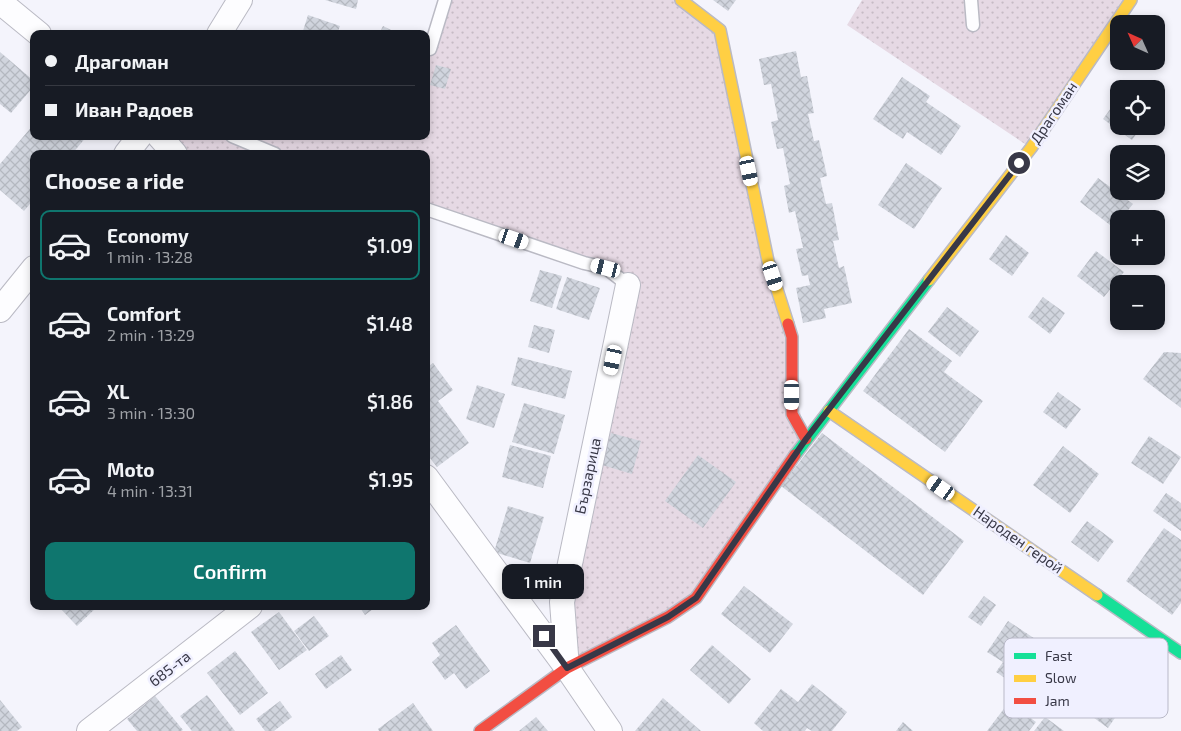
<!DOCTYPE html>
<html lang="en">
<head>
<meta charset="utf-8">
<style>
  body { margin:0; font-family:"Exo 2",sans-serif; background:#20242c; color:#f1f3f6; height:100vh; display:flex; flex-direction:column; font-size:19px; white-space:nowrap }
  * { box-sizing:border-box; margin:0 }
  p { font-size:16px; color:#9ea1a6 }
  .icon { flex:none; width:28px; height:28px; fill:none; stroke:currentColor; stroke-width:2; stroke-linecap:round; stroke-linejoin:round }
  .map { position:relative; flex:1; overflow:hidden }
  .side { position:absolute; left:30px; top:150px; width:400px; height:460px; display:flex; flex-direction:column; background:#171b24; border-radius:10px; box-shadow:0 2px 8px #0003 }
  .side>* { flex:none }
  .top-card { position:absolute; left:30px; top:30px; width:400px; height:110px; border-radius:10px; box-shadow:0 2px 8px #0003; display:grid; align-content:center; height:110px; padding:0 15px; background:#171b24 }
  .needle { width:32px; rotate:315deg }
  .buttons { position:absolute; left:1110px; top:15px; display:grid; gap:10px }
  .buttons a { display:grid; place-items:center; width:55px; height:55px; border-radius:10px; background:#171b24; box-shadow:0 2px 8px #0003; font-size:25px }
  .end { position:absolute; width:22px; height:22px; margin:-11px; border:6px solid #383847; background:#fff; box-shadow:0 0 0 2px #fff }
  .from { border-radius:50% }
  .bubble { position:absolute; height:35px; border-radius:10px; background:#171b24; box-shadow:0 2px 8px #0003; font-size:16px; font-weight:600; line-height:35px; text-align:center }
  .car { position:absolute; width:15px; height:30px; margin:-15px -8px; border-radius:6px; box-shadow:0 0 4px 1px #0007; background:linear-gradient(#fff 24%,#345 0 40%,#fff 0 76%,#345 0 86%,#fff 0) }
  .top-card b { display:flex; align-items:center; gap:18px; height:48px; font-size:19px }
  .top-card b+b { border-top:1px solid #363941 }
  .top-card i { width:12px; height:12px; background:#f1f3f6 }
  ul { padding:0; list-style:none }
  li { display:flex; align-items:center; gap:15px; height:70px; margin:0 10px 8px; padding:0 5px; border:2px solid transparent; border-radius:10px }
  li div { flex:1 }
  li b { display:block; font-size:19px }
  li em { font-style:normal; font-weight:600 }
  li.on { border-color:#0f766e }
  li>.icon { width:45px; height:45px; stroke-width:1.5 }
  h2 { padding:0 15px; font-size:22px; line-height:60px }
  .action { display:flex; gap:10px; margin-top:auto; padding:10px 15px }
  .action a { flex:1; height:58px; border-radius:10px; background:#0f766e; color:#fff; font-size:20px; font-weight:600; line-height:58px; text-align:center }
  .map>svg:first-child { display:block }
  .grass { fill:url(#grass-dots) }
  .building { fill:url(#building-cross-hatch) }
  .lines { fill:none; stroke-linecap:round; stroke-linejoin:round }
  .lane-casing { stroke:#babac4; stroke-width:15 }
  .street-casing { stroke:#babac4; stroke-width:26 }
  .fast-casing { stroke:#babac4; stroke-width:14 }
  .slow-casing { stroke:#babac4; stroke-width:14 }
  .jam-casing { stroke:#babac4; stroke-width:14 }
  .lane { stroke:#fdfdff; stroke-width:12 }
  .street { stroke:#fdfdff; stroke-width:24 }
  .fast { stroke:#16e098; stroke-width:11 }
  .slow { stroke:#ffcf43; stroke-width:11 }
  .jam { stroke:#f24e42; stroke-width:11 }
  .route { stroke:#383847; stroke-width:6 }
  .labels { text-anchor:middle; stroke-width:5; stroke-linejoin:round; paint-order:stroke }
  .street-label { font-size:15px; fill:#383847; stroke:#f0f0ff }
  .key { fill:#f0f0ff; stroke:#b9b9c8; stroke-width:1 }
  .key-label { font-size:14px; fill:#383847 }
</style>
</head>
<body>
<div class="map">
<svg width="1181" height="731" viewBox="0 0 1181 731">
  <defs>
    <pattern id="grass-dots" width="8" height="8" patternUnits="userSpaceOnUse" patternTransform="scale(1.25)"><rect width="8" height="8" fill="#e6d9e4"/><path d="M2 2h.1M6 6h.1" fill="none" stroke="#c6bbc5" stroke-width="1.8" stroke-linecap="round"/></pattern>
    <pattern id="building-cross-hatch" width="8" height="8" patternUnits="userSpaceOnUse" patternTransform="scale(1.25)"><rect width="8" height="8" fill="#d1d5de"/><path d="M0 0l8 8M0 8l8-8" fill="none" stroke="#b4b8c0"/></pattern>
  </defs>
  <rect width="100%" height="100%" fill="#f4f4fc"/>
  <path class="grass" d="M445 0H681L720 30 806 439 696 598 567 668 562 602 628 285 606 268 426 209V154H175L159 136H426V63Z
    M862 0H1131L1031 148 847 25Z"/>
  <path class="building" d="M325 0H358L356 9Z
    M713 0H736L728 11Z
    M308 15 340 26 337 34H302Z
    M383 26 399 34H379Z
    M796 51 801 77 807 76 814 113 808 114 814 141 819 140 827 176 820 178 826 204 832 203 839 240 833 241 839 268 844 266 852 303 824 309 826 318 803 323 796 288 810 285 808 275 802 276 796 249 803 248 795 211 789 213 784 186 790 184 783 148 777 149 771 122 778 120 771 84 764 85 759 59Z
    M0 52 34 81V86L11 113 0 104Z
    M436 65 451 69 445 89 430 85Z
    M902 77 930 96 926 102 961 126 941 155 907 132 903 139 873 119Z
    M1119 97V126H1142L1132 140 1103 119Z
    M34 124V136H87L72 154H34V199L24 211 0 190V164Z
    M906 163 942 188 914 229 878 205Z
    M1098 178 1133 204 1121 219H1119V222L1114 228 1080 202Z
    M1006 235 1029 253 1012 276 989 259Z
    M1096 251 1124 272 1104 297 1077 276Z
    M540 270 562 276 552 308 530 301Z
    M567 277 600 288 589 320 556 309Z
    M1043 297 1065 313 1050 334 1028 317Z
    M947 307 979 331 960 357 928 332Z
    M534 325 555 330 549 353 528 347Z
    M909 329 952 361 944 372 983 401 945 452 863 391Z
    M1164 352 1181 353V408L1143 379Z
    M518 357 572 371 565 399 511 385Z
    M433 363 453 390 438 401 469 443 437 467 426 453V368Z
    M477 385 505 394 494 428 466 419Z
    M1058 392 1081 409 1066 429 1043 412Z
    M524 403 565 415 554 454 512 442Z
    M611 433 641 441 632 474 602 465Z
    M822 433 964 541 923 595 781 486Z
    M1149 436 1181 457 1163 484 1131 463Z
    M510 445 551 456 543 488 502 477Z
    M1063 446 1099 474 1070 513 1033 485Z
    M698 455 736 482 703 528 665 501Z
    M1166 493 1181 503V531L1153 511Z
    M508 506 544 517 530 563 494 552Z
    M1087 521 1114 541 1098 562 1071 542Z
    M1164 528 1181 540V603L1172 615 1126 581Z
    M744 586 793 624 770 653 721 614Z
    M984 596 996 605 981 626 968 617Z
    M58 606H98L77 626Z
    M359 606H377L365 615Z
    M279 612 307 650 279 670 251 632Z
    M314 616 329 636 309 651 294 631Z
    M1008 621 1067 660 1040 702 996 672 1003 662 987 652Z
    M456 625 490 671 466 689 454 673 445 680 432 662 440 655 432 643Z
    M712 645 751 679 729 704 690 670Z
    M235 651 268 693 240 715 207 673Z
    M341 655 352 670 326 689 315 674Z
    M812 684 847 712 832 731H812L807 728 805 731H763L754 723 781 689 798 702Z
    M207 695 235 731H192L180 716Z
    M1095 695 1119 712 1108 728 1083 710Z
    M155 696 183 730 181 731H137L127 719Z
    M663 698 701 731H635Z
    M0 700 22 727 17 731H0Z
    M280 701 292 717 274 731H265L256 719Z
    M1009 702 1036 722 1029 731H987Z
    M413 703 433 731H379L378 729Z
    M536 717 548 731H519Z
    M1045 717 1064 731H1034Z
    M903 722 913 731H896Z"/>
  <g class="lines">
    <defs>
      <path id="lane" d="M971 0 973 25
        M430 49 445 0
        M232 136 275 154
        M426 209 584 263 606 268 628 285"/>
      <path id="street" d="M0 2 39 34
        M219 34 240 0
        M159 136 175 154
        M126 154 140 136
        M0 310 34 268
        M426 477 567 668 610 731
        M567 668 562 602 628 285
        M89 731 250 606"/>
      <path id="fast" d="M795 455 929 280
        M1097 595 1181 653"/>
      <path id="slow" d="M681 0 720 30 768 261 788 324
        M929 280 1031 148 1131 0
        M829 411 1097 595"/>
      <path id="jam" d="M788 324 792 337V414L806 439
        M480 731 567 668 668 617 696 598 795 455"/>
    </defs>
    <use href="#lane" class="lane-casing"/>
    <use href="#street" class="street-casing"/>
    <use href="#fast" class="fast-casing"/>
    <use href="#slow" class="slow-casing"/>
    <use href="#jam" class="jam-casing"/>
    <use href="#lane" class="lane"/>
    <use href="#street" class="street"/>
    <use href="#fast" class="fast"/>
    <use href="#slow" class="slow"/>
    <use href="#jam" class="jam"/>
  </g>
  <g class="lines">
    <path class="route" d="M544 636 567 668 668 617 696 598 806 439 1019 163"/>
  </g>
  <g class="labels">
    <g class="street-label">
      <text transform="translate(1054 113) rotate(-56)" y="5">Драгоман</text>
      <text transform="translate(588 476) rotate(-78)" y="5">Бързарица</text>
      <text transform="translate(1018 540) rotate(35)" y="5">Народен герой</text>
      <text transform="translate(170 669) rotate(-38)" y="5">685-та</text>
    </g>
  </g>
  <rect x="1004" y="638" width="164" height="80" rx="8" class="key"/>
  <rect x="1014" y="653" width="22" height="6" fill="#16e098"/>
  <rect x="1014" y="675" width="22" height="7" fill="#ffcf43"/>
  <rect x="1014" y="698" width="22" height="6" fill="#f24e42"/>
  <g class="key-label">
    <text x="1045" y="661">Fast</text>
    <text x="1045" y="683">Slow</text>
    <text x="1045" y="706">Jam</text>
  </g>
</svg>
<div class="buttons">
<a><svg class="needle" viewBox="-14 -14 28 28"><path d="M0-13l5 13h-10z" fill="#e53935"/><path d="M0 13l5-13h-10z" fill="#9ea1a6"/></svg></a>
<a><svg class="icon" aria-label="locate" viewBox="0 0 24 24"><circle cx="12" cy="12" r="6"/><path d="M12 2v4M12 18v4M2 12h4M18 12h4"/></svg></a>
<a><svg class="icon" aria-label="layers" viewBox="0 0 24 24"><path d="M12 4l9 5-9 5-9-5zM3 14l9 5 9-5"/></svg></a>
<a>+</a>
<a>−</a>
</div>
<i class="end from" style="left:1019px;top:163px"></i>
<i class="end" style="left:544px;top:636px"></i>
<div class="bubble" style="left:502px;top:564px;width:82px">1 min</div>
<i class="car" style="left:749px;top:171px;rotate:168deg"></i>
<i class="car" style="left:514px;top:239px;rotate:109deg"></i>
<i class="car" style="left:606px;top:268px;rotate:284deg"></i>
<i class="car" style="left:773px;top:276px;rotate:162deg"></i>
<i class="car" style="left:613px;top:360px;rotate:192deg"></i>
<i class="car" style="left:792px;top:395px;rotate:180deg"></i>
<i class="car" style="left:941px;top:488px;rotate:305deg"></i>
<div class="top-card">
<b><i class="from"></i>Драгоман</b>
<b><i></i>Иван Радоев</b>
</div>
<section class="side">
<h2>Choose a ride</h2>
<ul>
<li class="on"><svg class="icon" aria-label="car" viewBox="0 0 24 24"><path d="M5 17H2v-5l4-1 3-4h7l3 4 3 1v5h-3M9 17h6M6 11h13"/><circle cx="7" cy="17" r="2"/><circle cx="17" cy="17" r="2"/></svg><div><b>Economy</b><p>1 min · 13:28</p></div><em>$1.09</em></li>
<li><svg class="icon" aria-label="car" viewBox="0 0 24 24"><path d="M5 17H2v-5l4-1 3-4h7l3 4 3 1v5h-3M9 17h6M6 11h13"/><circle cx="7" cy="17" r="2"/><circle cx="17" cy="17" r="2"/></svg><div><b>Comfort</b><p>2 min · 13:29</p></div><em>$1.48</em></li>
<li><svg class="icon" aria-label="car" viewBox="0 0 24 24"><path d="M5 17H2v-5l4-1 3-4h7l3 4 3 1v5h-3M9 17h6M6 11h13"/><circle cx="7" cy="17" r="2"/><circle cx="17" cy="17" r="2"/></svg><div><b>XL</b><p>3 min · 13:30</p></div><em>$1.86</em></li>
<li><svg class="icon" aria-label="car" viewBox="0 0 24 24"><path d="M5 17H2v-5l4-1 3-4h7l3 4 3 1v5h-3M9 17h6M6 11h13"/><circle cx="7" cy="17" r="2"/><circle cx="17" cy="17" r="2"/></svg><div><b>Moto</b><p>4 min · 13:31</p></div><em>$1.95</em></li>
</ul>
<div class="action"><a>Confirm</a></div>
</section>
</div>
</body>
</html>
